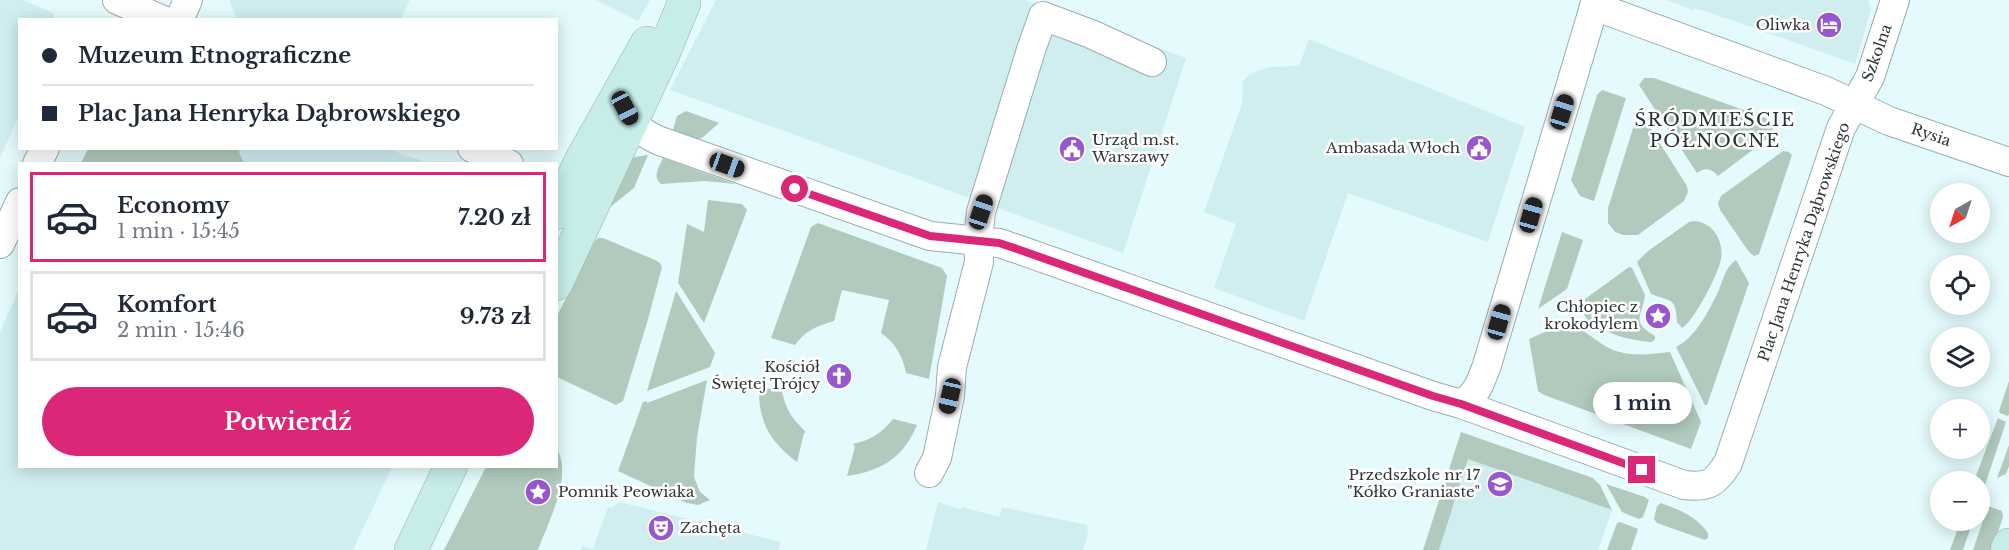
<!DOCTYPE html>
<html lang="pl">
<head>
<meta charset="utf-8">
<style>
  body { margin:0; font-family:"Libre Baskerville",serif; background:#f6f6f7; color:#1f2937; height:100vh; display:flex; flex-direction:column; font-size:22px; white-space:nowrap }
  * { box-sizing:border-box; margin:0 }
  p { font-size:20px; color:#747a83 }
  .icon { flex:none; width:33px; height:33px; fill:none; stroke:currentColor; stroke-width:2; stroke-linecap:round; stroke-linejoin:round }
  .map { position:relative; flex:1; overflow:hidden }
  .side { position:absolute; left:18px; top:162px; width:540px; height:306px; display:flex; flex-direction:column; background:#fff; border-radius:0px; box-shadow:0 3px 15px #0003 }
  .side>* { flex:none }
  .guide { position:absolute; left:18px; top:18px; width:540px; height:132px; border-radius:0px; box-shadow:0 3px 15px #0003; display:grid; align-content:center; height:132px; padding:0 24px; background:#fff }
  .needle { width:39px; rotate:219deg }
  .controls { position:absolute; left:1930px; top:183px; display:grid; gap:12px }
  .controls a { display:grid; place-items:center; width:60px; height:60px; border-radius:50%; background:#fff; box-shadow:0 3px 15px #0003; font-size:30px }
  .end { position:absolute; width:27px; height:27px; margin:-14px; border:8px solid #db2777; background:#fff; box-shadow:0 0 0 3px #fff }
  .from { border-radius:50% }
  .bubble { position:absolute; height:42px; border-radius:21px; background:#fff; box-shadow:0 3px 15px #0003; font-size:20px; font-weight:700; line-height:42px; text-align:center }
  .car { position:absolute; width:18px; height:36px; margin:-18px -9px; border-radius:8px; box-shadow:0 0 4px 2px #0007; background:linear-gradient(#222 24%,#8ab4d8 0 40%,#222 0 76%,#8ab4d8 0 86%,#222 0) }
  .guide b { display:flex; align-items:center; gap:21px; height:57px; font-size:22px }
  .guide b+b { border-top:2px solid #e0e1e3 }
  .guide i { width:15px; height:15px; background:#1f2937 }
  ul { padding:10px 0 0; list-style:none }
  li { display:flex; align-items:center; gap:18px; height:90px; margin:0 12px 9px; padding:0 12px; border:3px solid #e0e1e3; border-radius:0px }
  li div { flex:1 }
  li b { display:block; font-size:22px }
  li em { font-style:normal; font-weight:700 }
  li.selected { border-color:#db2777 }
  li>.icon { width:54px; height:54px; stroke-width:1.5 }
  .action { display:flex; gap:12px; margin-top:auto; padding:12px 24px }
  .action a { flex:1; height:69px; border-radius:36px; background:#db2777; color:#fff; font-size:24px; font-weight:700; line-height:69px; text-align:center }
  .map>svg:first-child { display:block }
  .built { fill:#d0edf0 }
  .green { fill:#b1cabd }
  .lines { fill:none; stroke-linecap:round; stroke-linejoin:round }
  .street-casing { stroke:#99adaf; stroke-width:30 }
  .secondary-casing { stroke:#99adaf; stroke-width:34 }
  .street { stroke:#fff; stroke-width:28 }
  .secondary { stroke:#c6ede8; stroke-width:33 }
  .route { stroke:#db2777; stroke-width:8 }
  .labels { text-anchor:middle; stroke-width:5; stroke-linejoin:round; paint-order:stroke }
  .poi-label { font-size:15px; fill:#2e3637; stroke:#fff; text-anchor:end }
  .street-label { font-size:15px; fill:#2e3637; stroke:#fff }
  .quarter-label { font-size:18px; letter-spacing:1.5px; fill:#243536; stroke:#fff }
</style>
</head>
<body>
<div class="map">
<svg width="2009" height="550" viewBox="0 0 2009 550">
  <rect width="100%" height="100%" fill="#e5fafc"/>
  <path class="built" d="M0 0H23L53 13 55 19 20 20 19 116 0 158Z
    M229 0H410L401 19 237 20Z
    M596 0H650L638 21Z
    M716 0H1025L1186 58 1123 253 670 90Z
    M1667 0H1869L1871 10 1855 64 1737 22 1695 8 1693 10Z
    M1309 39 1525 127 1488 242 1348 193 1304 321 1214 288 1236 224 1204 212 1242 104 1243 81 1250 74 1269 67 1299 66Z
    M240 148 391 149 407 157 409 156 428 163H244L239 151Z
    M19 289 20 466 392 467 353 550H0V332Z
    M1468 458 1612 510 1598 550H1439Z
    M619 502 781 542 778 550H581L582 546 593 549 608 507 612 508Z
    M938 502 961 510 962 507 999 517 1002 507 1087 525 1088 533 1083 550H926Z"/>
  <path class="green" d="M1644 78H1654L1766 118 1772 126 1773 129 1770 137 1718 176C1712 168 1705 167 1697 173L1639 85Z
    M1602 90 1626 98 1594 201 1580 196 1571 180 1597 95Z
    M686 111 719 123 702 138 698 139 673 130 677 116Z
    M1638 119H1641L1647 123 1687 186 1688 192 1684 201 1638 235H1623L1615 232 1608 223V208L1635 122Z
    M88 149H240L239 152 244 163H81Z
    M1783 151 1789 152 1792 155 1759 254 1754 256 1749 252 1720 210 1718 203 1721 196Z
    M648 155 634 188 604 212 630 160 635 157Z
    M663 158 735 184 705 181 661 184C652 177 659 167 663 158Z
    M708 200 742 204 747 210 704 323 678 283 687 224 704 232Z
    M1694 221C1713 222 1724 241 1721 259 1719 273 1694 321 1682 328L1677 322C1676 296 1670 302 1651 294L1637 262 1648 251 1689 222Z
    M818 223 942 268 947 276 929 379 906 373C903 357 895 342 881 333L889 300 842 290 834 321C816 326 805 331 795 345L771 338 811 227Z
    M1562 232 1583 240 1567 289 1538 309Z
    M598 238H603L655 260 660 263 662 267 647 323 623 401 616 405 557 377 556 318 595 241Z
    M1736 260 1749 283 1707 405H1705L1676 347C1695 338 1709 311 1718 292 1723 281 1725 267 1736 260Z
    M1629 267 1632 268 1645 295C1643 315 1629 321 1655 336V339L1652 342C1632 341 1593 332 1583 313L1585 299Z
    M676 291 715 353 710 367 647 391Z
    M1563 324C1581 325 1597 343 1613 350 1631 357 1652 354 1670 352L1701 422 1691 449 1544 395 1538 391 1529 339Z
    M707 380 697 437 694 477 700 492 710 500 698 505 687 503 618 471 643 402 647 401V403Z
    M2009 381V414L2008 416 2000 413 1999 411Z
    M759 386 782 392C787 412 792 418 806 432L804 433 797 462C769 441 758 421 759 386Z
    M1998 418 2006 422 1981 497 1980 482 1974 481Z
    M893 419 917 425C903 458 882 471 847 476L855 447 853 444C871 440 882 433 893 419Z
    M1461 432 1593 478 1600 485 1612 510 1468 459 1439 550H1423Z
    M2009 445V466L2006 474 1997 478Z
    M557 449C573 477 548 522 538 550H444L486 467 556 466Z
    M1606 484 1645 497 1649 500 1643 517 1639 519 1622 512Z
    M1661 503C1680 510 1696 516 1708 533V538L1705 540 1657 523 1654 519 1657 506Z
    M1988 506 2002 511 2003 517 1992 550H1973Z
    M1961 520 1973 521 1963 550H1950Z
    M1620 522 1638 529 1631 550H1607L1617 523Z"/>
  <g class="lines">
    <defs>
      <path id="street" d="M117 0 163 20
        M1594 6 1826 91 1889 121 2009 162
        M179 20 188 0
        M621 102C632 123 638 132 660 141L930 236 999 243 1020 250 1433 396 1461 404 1684 485C1709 488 1715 483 1728 463L1841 128 1870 77 1895 0
        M472 148 509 164
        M37 164 45 148
        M0 244 20 202
        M1461 404C1477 395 1481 381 1487 365L1596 0
        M929 473 937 458 950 396 952 367 979 262 978 240 981 212 1031 50 1043 16 1091 34 1152 62"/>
      <path id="secondary" d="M556 213 583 157 647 43
        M556 284 664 52 684 3
        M411 550 451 466
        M2007 550 2009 545"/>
    </defs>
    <use href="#street" class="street-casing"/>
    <use href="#secondary" class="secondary-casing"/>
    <use href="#street" class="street"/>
    <use href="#secondary" class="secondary"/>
  </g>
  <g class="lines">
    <path class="route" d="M795 189 930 236 999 243 1020 250 1433 396 1461 404 1642 470"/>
  </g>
  <defs>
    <symbol id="hotel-disc" viewBox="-11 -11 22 22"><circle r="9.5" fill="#9757cd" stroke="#fff"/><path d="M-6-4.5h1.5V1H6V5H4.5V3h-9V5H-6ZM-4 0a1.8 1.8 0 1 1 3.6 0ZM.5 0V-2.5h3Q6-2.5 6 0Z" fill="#fff"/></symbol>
    <symbol id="civic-disc" viewBox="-11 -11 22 22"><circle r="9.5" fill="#9757cd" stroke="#fff"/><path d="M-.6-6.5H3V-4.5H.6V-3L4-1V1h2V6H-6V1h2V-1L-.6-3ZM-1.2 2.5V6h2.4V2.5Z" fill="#fff"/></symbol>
    <symbol id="sight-disc" viewBox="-11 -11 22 22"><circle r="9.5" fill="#9757cd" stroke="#fff"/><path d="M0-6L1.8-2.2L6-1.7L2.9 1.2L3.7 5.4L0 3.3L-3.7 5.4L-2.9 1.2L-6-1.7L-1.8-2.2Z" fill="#fff"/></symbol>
    <symbol id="church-disc" viewBox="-11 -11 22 22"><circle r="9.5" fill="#9757cd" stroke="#fff"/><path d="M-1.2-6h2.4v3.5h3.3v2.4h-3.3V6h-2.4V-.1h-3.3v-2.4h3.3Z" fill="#fff"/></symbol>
    <symbol id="school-disc" viewBox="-11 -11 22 22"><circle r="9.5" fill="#9757cd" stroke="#fff"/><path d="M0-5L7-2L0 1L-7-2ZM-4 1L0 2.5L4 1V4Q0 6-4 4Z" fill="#fff"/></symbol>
    <symbol id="theatre-disc" viewBox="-11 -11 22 22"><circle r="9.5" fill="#9757cd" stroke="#fff"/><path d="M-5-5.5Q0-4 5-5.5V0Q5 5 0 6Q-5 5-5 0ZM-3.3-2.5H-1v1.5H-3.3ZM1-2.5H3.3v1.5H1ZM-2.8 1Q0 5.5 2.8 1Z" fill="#fff"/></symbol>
  </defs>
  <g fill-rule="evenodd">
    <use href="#hotel-disc" x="1814" y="10" width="30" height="30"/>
    <use href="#civic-disc" x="1464" y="133" width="30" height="30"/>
    <use href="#civic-disc" x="1057" y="134" width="30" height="30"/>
    <use href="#sight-disc" x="1643" y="301" width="30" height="30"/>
    <use href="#church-disc" x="824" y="361" width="30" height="30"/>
    <use href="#school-disc" x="1485" y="469" width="30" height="30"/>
    <use href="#sight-disc" x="523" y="477" width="30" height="30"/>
    <use href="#theatre-disc" x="646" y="513" width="30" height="30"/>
  </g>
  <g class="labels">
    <g class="poi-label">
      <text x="1810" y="30">Oliwka</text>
      <text x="1092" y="145" text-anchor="start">Urząd m.st.<tspan x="1092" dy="17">Warszawy</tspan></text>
      <text x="1460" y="153">Ambasada Włoch</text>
      <text x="1638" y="312">Chłopiec z<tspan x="1638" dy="17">krokodylem</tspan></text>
      <text x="820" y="372">Kościół<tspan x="820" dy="17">Świętej Trójcy</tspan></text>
      <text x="1480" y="480">Przedszkole nr 17<tspan x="1480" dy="17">"Kółko Graniaste"</tspan></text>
      <text x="558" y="497" text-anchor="start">Pomnik Peowiaka</text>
      <text x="680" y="533" text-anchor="start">Zachęta</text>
    </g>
    <g class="street-label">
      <text transform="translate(1877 53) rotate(-70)" y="5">Szkolna</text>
      <text transform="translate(1931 135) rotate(19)" y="5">Rysia</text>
      <text transform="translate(1804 242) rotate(-71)" y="5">Plac Jana Henryka Dąbrowskiego</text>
    </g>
    <g class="quarter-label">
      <text x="1715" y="126">ŚRÓDMIEŚCIE<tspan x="1715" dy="21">PÓŁNOCNE</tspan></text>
    </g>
  </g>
</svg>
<div class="controls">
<a><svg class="needle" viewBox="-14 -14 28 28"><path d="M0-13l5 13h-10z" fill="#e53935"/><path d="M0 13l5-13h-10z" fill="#747a83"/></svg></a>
<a><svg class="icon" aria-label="locate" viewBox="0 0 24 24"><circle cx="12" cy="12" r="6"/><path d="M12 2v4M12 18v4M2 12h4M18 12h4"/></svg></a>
<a><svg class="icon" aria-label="layers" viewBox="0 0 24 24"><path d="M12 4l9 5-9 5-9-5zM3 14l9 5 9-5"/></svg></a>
<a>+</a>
<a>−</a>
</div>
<i class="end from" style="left:795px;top:189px"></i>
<i class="end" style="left:1642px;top:470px"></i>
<div class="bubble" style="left:1593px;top:382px;width:99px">1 min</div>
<i class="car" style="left:625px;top:108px;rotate:152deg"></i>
<i class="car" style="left:1562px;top:112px;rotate:17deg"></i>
<i class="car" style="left:727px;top:165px;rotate:110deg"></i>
<i class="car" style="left:981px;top:212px;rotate:18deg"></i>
<i class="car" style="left:1531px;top:215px;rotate:16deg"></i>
<i class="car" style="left:1499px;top:322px;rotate:16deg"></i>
<i class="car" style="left:950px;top:396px;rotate:193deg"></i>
<div class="guide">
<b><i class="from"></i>Muzeum Etnograficzne</b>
<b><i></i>Plac Jana Henryka Dąbrowskiego</b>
</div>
<section class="side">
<ul>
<li class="selected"><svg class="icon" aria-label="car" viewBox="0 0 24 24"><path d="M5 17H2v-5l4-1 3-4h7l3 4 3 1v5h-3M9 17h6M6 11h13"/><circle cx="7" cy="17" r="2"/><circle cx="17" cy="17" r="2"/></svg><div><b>Economy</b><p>1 min · 15:45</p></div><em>7.20 zł</em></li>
<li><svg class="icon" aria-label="car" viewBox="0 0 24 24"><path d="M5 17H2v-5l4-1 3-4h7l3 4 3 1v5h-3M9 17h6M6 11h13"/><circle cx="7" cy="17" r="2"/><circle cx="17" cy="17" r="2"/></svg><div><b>Komfort</b><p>2 min · 15:46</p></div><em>9.73 zł</em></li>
</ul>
<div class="action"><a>Potwierdź</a></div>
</section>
</div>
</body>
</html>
